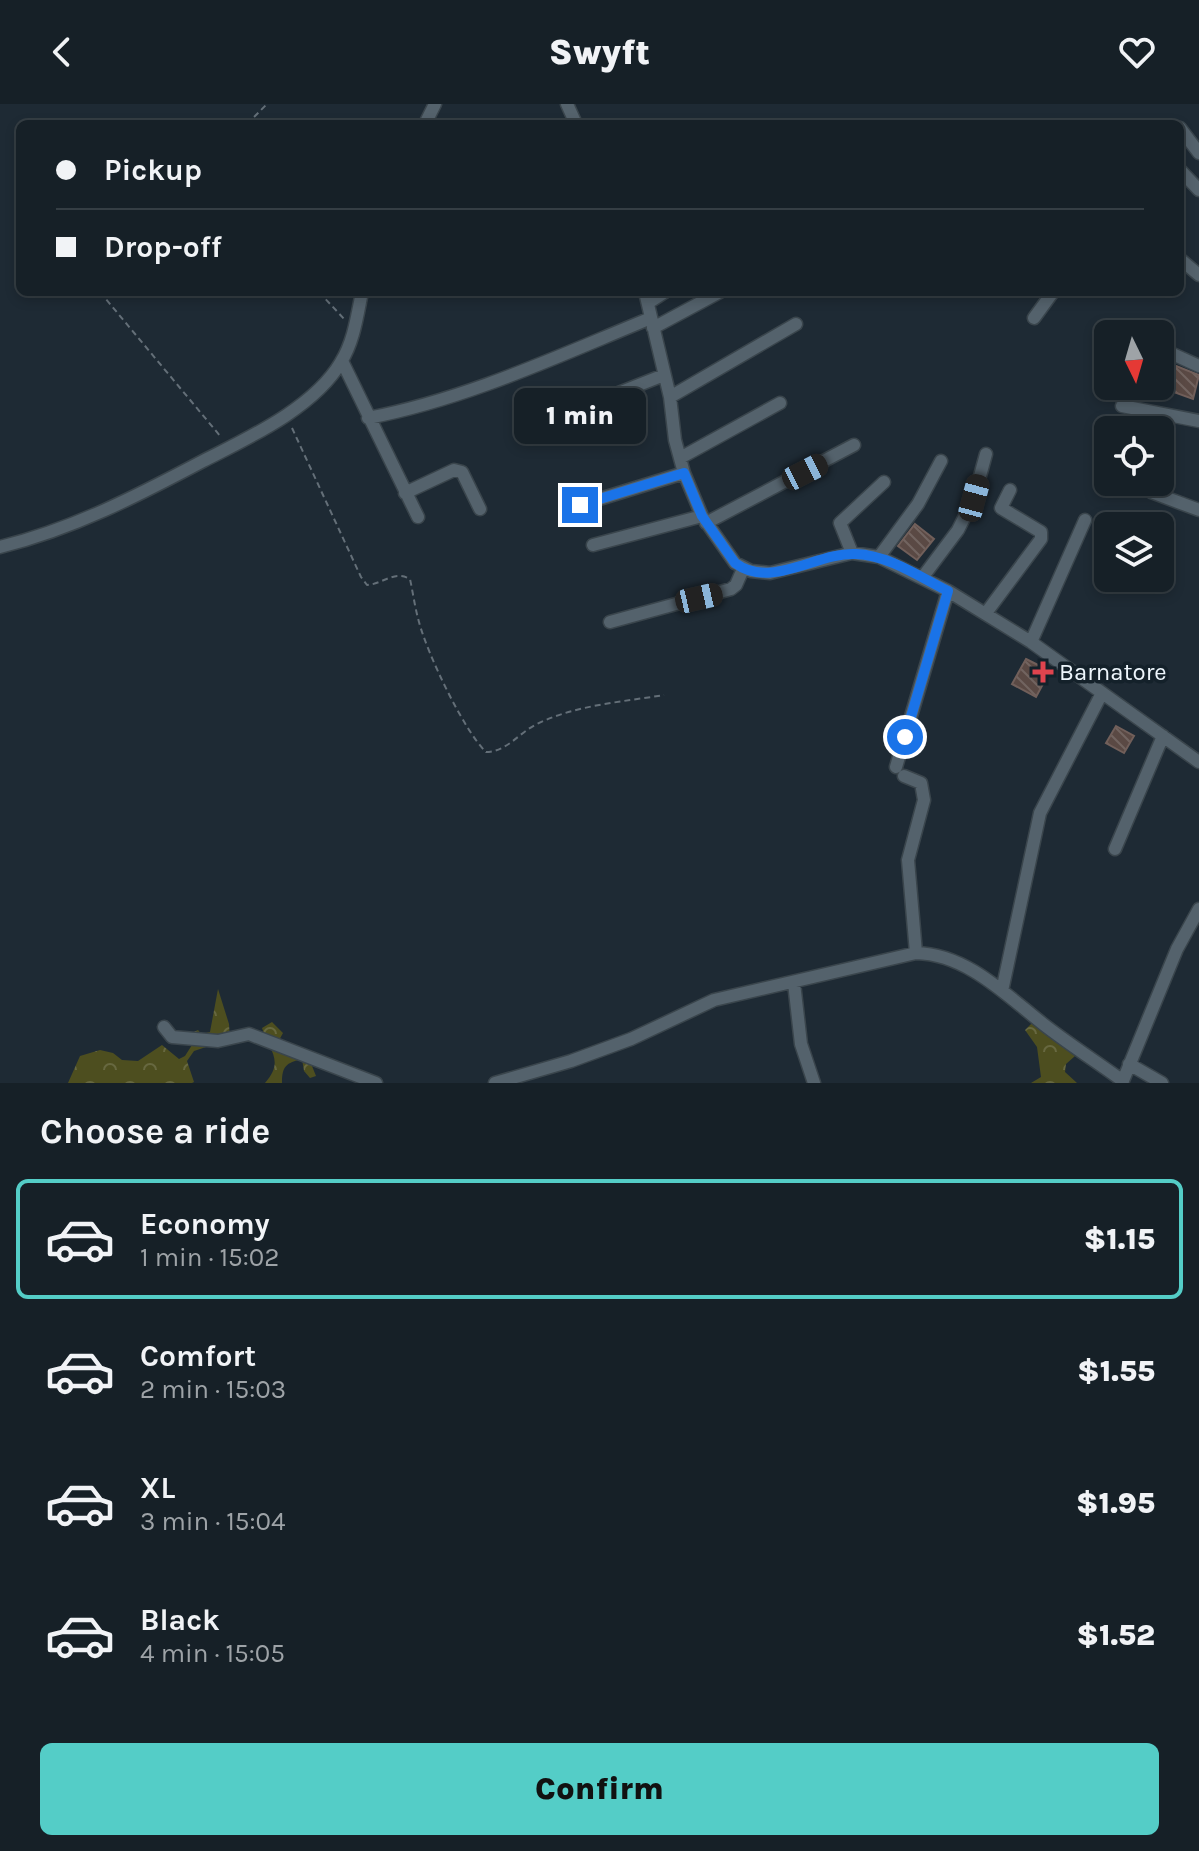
<!DOCTYPE html>
<html lang="en">
<head>
<meta charset="utf-8">
<style>
  body { margin:0; font-family:Karla,sans-serif; background:#232d33; color:#f1f3f6; height:100vh; display:flex; flex-direction:column; font-size:30px; white-space:nowrap }
  * { box-sizing:border-box; margin:0 }
  p { font-size:26px; color:#9ea3a7 }
  .icon { flex:none; width:44px; height:44px; fill:none; stroke:currentColor; stroke-width:2; stroke-linecap:round; stroke-linejoin:round }
  .map { position:relative; height:979px; overflow:hidden }
  .side { display:flex; flex-direction:column; background:#162027; flex:1 }
  .side>* { flex:none }
  .guide { position:absolute; left:16px; top:16px; width:1168px; height:176px; border-radius:12px; box-shadow:0 4px 12px #0003,0 0 0 2px #353e44; display:grid; align-content:center; height:176px; padding:0 40px; background:#162027 }
  .needle { width:52px; rotate:175deg }
  .controls { position:absolute; left:1094px; top:216px; display:grid; gap:16px }
  .controls a { display:grid; place-items:center; width:80px; height:80px; border-radius:12px; background:#162027; box-shadow:0 4px 12px #0003,0 0 0 2px #353e44; font-size:40px }
  .end { position:absolute; width:36px; height:36px; margin:-18px; border:10px solid #1a73e8; background:#fff; box-shadow:0 0 0 4px #fff }
  .from { border-radius:50% }
  .bubble { position:absolute; height:56px; border-radius:12px; background:#162027; box-shadow:0 4px 12px #0003,0 0 0 2px #353e44; font-size:26px; font-weight:800; line-height:56px; text-align:center }
  .car { position:absolute; width:24px; height:48px; margin:-24px -12px; border-radius:10px; box-shadow:0 0 6px 2px #0007; background:linear-gradient(#222 24%,#8ab4d8 0 40%,#222 0 76%,#8ab4d8 0 86%,#222 0) }
  .guide b { display:flex; align-items:center; gap:28px; height:76px; font-size:30px }
  .guide b+b { border-top:2px solid #353e44 }
  .guide i { width:20px; height:20px; background:#f1f3f6 }
  ul { padding:0; list-style:none }
  li { display:flex; align-items:center; gap:24px; height:120px; margin:0 16px 12px; padding:0 24px; border:4px solid transparent; border-radius:12px }
  li div { flex:1 }
  li b { display:block; font-size:30px }
  li em { font-style:normal; font-weight:800 }
  li.selected { border-color:#54cdc7 }
  li>.icon { width:72px; height:72px; stroke-width:1.5 }
  h2 { padding:0 40px; font-size:36px; line-height:96px }
  .primary-button { display:flex; gap:16px; margin-top:auto; padding:16px 40px }
  .primary-button a { flex:1; height:92px; border-radius:12px; background:#54cdc7; color:#111; font-size:32px; font-weight:800; line-height:92px; text-align:center }
  header { display:flex; justify-content:space-between; align-items:center; height:104px; padding:0 40px; background:#162027; font-size:36px; font-weight:800 }
  .map>svg:first-child { display:block }
  .forest { fill:url(#forest-crowns) }
  .building { fill:url(#building-back-hatch); stroke:#715f5a; stroke-width:2 }
  .lines { fill:none; stroke-linecap:round; stroke-linejoin:round }
  .minor-casing { stroke:#3a454c; stroke-width:15 }
  .path { stroke:#646f78; stroke-width:2; stroke-dasharray:6 4; stroke-linecap:butt }
  .minor { stroke:#54626c; stroke-width:12 }
  .route { stroke:#1a73e8; stroke-width:10 }
  .health-dot { fill:#e0444e; stroke:#14212a; stroke-width:3 }
  .labels { text-anchor:middle; stroke-width:7; stroke-linejoin:round; paint-order:stroke }
  .poi-label { font-size:24px; fill:#eef6fc; stroke:#14212a; text-anchor:start }
</style>
</head>
<body>
<header><svg class="icon" aria-label="back" viewBox="0 0 24 24"><path d="M15 5l-7 7 7 7"/></svg>Swyft<svg class="icon" aria-label="heart" viewBox="0 0 24 24"><path d="M12 20l-8-8c-3-5 5-10 8-4 3-6 11-1 8 4z"/></svg></header>
<div class="map">
<svg width="1199" height="979" viewBox="0 0 1199 979">
  <defs>
    <pattern id="forest-crowns" width="20" height="18" patternUnits="userSpaceOnUse" patternTransform="scale(2)"><rect width="20" height="18" fill="#4d4e1f"/><path d="M2 6a3 3 0 1 1 6 0M12 15a3 3 0 1 1 6 0" fill="none" stroke="#676840"/></pattern>
    <pattern id="building-back-hatch" width="6" height="6" patternUnits="userSpaceOnUse" patternTransform="scale(2)"><rect width="6" height="6" fill="#5a4944"/><path d="M-1 5l2 2M0 0l6 6M5-1l2 2" fill="none" stroke="#726460"/></pattern>
  </defs>
  <rect width="100%" height="100%" fill="#1e2a34"/>
  <path class="forest" d="M218 885 229 920 230 935 194 947 187 957 194 978 192 979H68L80 952 100 946 113 949 122 956 138 957 162 941 179 955 185 952 192 941H204L185 932 198 926 201 930 210 928Z
    M272 918 283 929 278 938 281 950 296 948 310 957 316 972 310 974 304 967 302 955C286 959 282 962 282 979H265C285 956 269 947 262 924Z
    M1032 919 1075 952 1066 960 1065 968 1077 979H1031L1041 973 1037 943 1025 926Z"/>
  <path class="building" d="M1176 262 1199 271 1193 295 1168 286Z
    M915 420 934 435 917 456 898 442Z
    M1026 555 1050 567 1036 593 1012 580Z
    M1116 622 1134 632 1124 649 1106 639Z"/>
  <g class="lines">
    <defs>
      <path id="minor" d="M567 0 576 20
        M425 20 435 0
        M1180 24 1199 49
        M1180 66 1199 86
        M1180 155 1199 171
        M645 188 670 293 675 336 684 369 702 412 735 459 751 467 770 469 852 449 879 453 948 487 1031 538 1199 658
        M648 199 665 188
        M1034 214 1053 188
        M653 224 720 188
        M1166 247 1199 262
        M342 257 418 413
        M670 293 796 220
        M1122 302 1199 317
        M368 314C467 295 558 252 651 214
        M530 324 664 271
        M680 354 780 299
        M1151 388 1199 406
        M405 389 454 366 462 368 480 405
        M580 401 684 369
        M706 419 854 341
        M593 441 702 412
        M0 443C73 425 137 392 203 357 248 334 314 304 341 258 354 237 357 212 362 188
        M852 449 840 419 884 378
        M879 453 918 400 941 357
        M922 474 958 426 974 394 986 350
        M986 509 1041 435V428L1001 404 1010 386
        M610 518 731 485 736 481 743 465
        M1031 538 1085 416
        M896 663 948 487
        M904 672 921 679 924 696 908 756 916 849
        M1115 745 1163 632
        M794 879 801 940 814 979
        M1002 887 1040 709 1102 589
        M164 923 172 933 218 937 249 930 376 979
        M1129 960 1162 979
        M495 979 571 957 631 935 714 896 916 849C968 850 1008 893 1047 923 1072 942 1098 959 1123 977
        M1122 979 1177 845 1199 805"/>
    </defs>
    <use href="#minor" class="minor-casing"/>
    <path class="path" d="M247 20 267 0
      M100 188 221 333
      M319 188 346 217
      M292 324 361 473 367 481C383 480 394 466 410 475 413 489 415 504 419 518 427 549 464 627 486 648 506 648 518 630 535 621 574 601 622 598 664 591"/>
    <use href="#minor" class="minor"/>
  </g>
  <g class="lines">
    <path class="route" d="M580 401 684 369 702 412 735 459C771 486 817 448 856 450 888 451 920 473 948 487L905 633"/>
  </g>
  <path class="health-dot" d="M1039 556h8v8h8v8h-8v8h-8v-8h-8v-8h8z"/>
  <g class="labels">
    <g class="poi-label">
      <text x="1059" y="576">Barnatore</text>
    </g>
  </g>
</svg>
<div class="controls">
<a><svg class="needle" viewBox="-14 -14 28 28"><path d="M0-13l5 13h-10z" fill="#e53935"/><path d="M0 13l5-13h-10z" fill="#9ea3a7"/></svg></a>
<a><svg class="icon" aria-label="locate" viewBox="0 0 24 24"><circle cx="12" cy="12" r="6"/><path d="M12 2v4M12 18v4M2 12h4M18 12h4"/></svg></a>
<a><svg class="icon" aria-label="layers" viewBox="0 0 24 24"><path d="M12 4l9 5-9 5-9-5zM3 14l9 5 9-5"/></svg></a>
</div>
<i class="end from" style="left:905px;top:633px"></i>
<i class="end" style="left:580px;top:401px"></i>
<div class="bubble" style="left:514px;top:284px;width:132px">1 min</div>
<i class="car" style="left:805px;top:368px;rotate:63deg"></i>
<i class="car" style="left:974px;top:394px;rotate:15deg"></i>
<i class="car" style="left:699px;top:494px;rotate:77deg"></i>
<div class="guide">
<b><i class="from"></i>Pickup</b>
<b><i></i>Drop-off</b>
</div>
</div>
<section class="side">
<h2>Choose a ride</h2>
<ul>
<li class="selected"><svg class="icon" aria-label="car" viewBox="0 0 24 24"><path d="M5 17H2v-5l4-1 3-4h7l3 4 3 1v5h-3M9 17h6M6 11h13"/><circle cx="7" cy="17" r="2"/><circle cx="17" cy="17" r="2"/></svg><div><b>Economy</b><p>1 min · 15:02</p></div><em>$1.15</em></li>
<li><svg class="icon" aria-label="car" viewBox="0 0 24 24"><path d="M5 17H2v-5l4-1 3-4h7l3 4 3 1v5h-3M9 17h6M6 11h13"/><circle cx="7" cy="17" r="2"/><circle cx="17" cy="17" r="2"/></svg><div><b>Comfort</b><p>2 min · 15:03</p></div><em>$1.55</em></li>
<li><svg class="icon" aria-label="car" viewBox="0 0 24 24"><path d="M5 17H2v-5l4-1 3-4h7l3 4 3 1v5h-3M9 17h6M6 11h13"/><circle cx="7" cy="17" r="2"/><circle cx="17" cy="17" r="2"/></svg><div><b>XL</b><p>3 min · 15:04</p></div><em>$1.95</em></li>
<li><svg class="icon" aria-label="car" viewBox="0 0 24 24"><path d="M5 17H2v-5l4-1 3-4h7l3 4 3 1v5h-3M9 17h6M6 11h13"/><circle cx="7" cy="17" r="2"/><circle cx="17" cy="17" r="2"/></svg><div><b>Black</b><p>4 min · 15:05</p></div><em>$1.52</em></li>
</ul>
<div class="primary-button"><a>Confirm</a></div>
</section>
</body>
</html>
